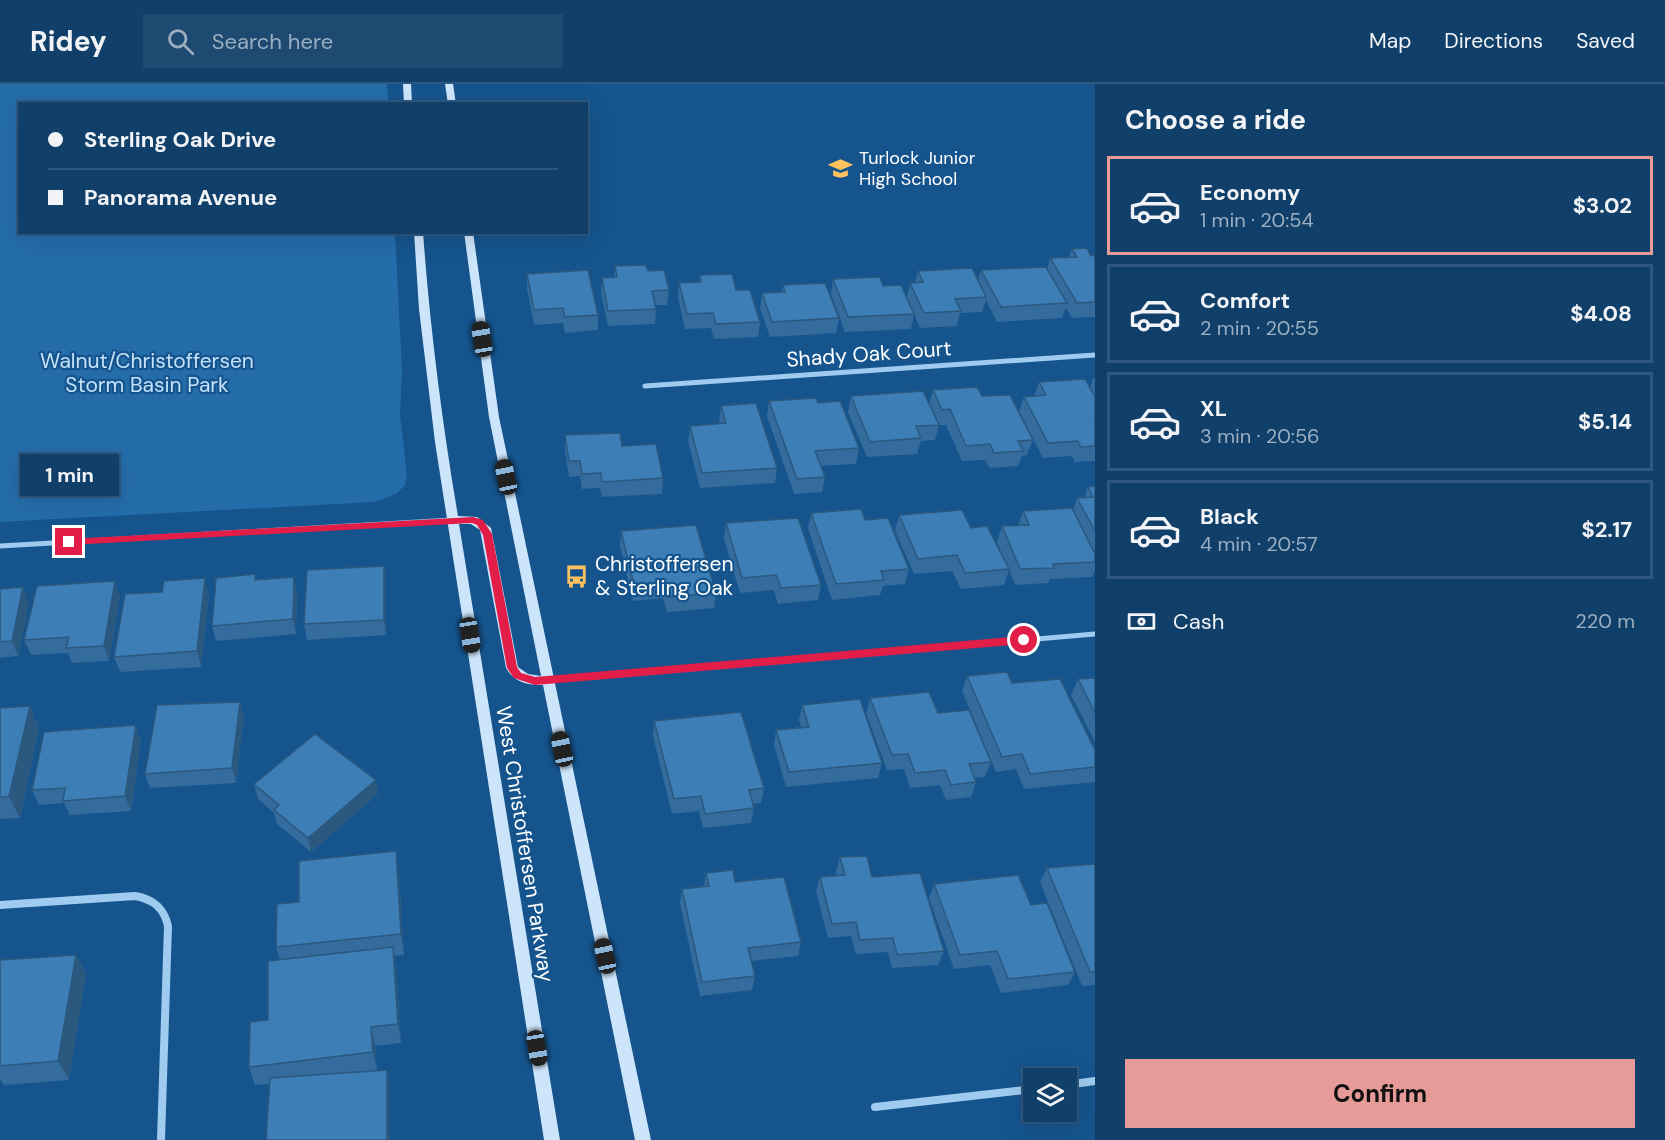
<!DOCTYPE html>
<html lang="en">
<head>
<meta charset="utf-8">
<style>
  body { margin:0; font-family:"DM Sans",sans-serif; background:#1e4a72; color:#f1f3f6; height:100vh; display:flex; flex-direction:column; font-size:22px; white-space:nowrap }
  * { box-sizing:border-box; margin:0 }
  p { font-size:20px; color:#9cafc1 }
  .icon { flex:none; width:33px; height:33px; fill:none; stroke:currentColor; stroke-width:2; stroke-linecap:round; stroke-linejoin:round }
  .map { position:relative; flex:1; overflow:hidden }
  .side { display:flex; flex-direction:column; background:#103f6a; width:570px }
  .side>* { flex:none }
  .banner { position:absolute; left:18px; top:18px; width:570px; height:132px; border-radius:0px; box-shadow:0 6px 24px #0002,0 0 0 2px #30587e; display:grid; align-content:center; height:132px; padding:0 30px; background:#103f6a }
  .fabs { position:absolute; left:1023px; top:984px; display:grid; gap:12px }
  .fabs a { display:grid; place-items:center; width:54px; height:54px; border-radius:0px; background:#103f6a; box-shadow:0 6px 24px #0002,0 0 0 2px #30587e; font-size:30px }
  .end { position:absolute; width:27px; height:27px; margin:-14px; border:8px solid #e11d48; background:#fff; box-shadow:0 0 0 3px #fff }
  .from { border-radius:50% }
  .bubble { position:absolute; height:42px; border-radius:0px; background:#103f6a; box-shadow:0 6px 24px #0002,0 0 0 2px #30587e; font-size:20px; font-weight:700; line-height:42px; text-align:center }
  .car { position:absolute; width:18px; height:36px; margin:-18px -9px; border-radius:8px; box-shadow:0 0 4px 2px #0007; background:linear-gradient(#222 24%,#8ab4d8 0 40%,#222 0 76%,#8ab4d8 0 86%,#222 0) }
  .banner b { display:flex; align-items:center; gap:21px; height:57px; font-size:22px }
  .banner b+b { border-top:2px solid #30587e }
  .banner i { width:15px; height:15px; background:#f1f3f6 }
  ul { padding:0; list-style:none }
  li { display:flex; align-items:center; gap:18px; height:99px; margin:0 12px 9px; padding:0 18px; border:3px solid #30587e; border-radius:0px }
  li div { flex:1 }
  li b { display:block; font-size:22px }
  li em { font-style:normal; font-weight:700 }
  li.selected { border-color:#e69b98 }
  li>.icon { width:54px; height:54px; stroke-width:1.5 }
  h2 { padding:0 30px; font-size:27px; line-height:72px }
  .pay { display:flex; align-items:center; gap:15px; height:66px; padding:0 30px; font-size:22px }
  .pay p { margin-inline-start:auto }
  .button { display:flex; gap:12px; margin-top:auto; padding:12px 30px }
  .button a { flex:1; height:69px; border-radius:0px; background:#e69b98; color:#111; font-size:24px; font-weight:700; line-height:69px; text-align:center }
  header { display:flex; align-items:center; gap:36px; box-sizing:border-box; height:84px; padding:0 30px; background:#103f6a; border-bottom:2px solid #30587e }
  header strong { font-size:28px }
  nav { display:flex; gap:33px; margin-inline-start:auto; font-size:21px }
  .search { width:420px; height:54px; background:#1e4a72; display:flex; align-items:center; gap:15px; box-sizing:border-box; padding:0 21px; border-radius:0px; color:#9cafc1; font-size:22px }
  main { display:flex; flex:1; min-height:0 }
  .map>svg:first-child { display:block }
  .green { fill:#246daa }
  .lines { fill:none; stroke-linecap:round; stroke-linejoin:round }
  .street-far1 { stroke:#9fcbf0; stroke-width:5 }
  .street { stroke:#9fcbf0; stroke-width:8 }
  .secondary { fill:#cde5fb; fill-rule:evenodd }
  .wall { fill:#346c9d }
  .shaded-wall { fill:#2b587f }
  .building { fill:#3d7eb6; stroke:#2b587f; stroke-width:1.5 }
  .route { fill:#e11d48 }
  .labels { text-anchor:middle; stroke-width:4.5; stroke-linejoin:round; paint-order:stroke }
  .far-poi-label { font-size:18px; fill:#fff; stroke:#15548d; text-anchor:start }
  .street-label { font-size:21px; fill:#fff; stroke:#15548d }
  .park-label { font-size:21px; fill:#c5e3fb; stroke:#15548d }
  .poi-label { font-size:21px; fill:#fff; stroke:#15548d; text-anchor:start }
</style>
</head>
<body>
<header>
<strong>Ridey</strong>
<div class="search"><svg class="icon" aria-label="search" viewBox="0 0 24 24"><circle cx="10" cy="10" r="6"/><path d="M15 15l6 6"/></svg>Search here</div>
<nav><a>Map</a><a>Directions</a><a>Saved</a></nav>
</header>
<main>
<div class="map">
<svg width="1095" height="1056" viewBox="0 0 1095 1056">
  <rect width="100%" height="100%" fill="#15548d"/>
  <path class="green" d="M0 0H387L388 19 20 20V148L395 149 402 286 400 331 407 391 405 401 396 410 374 418 0 438Z"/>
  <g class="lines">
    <path class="street-far1" d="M645 302 1095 271
      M0 462 452 436
      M549 596 1095 550"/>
    <path class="street" d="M0 821 135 812C153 815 164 824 168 842L161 1056
      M1066 1001 1095 997
      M875 1023 1034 1005"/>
    <path class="secondary" d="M403 0H411L412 20H404Z
      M445 0H453L456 20H448Z
      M414 148H423C430 244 442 338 458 432L477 433 491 444 518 583 528 590 541 592 489 333 464 148H473L499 333 651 1056H635L543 601C527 601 514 598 506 584L480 446 471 440H459L560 1056H544L435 358 419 225Z"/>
  </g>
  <path class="wall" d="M1072 165 1091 172 1095 171V233L1072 234 1066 224 1062 234 997 238 986 216 982 228 960 229 957 242 920 244 914 230 911 245 845 248 831 210 833 195 883 202 907 213 910 199H915L918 187 978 197 981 186 1047 185 1050 174 1069 173Z
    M615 182 648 187 669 206 667 221H656V225L655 240 608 242 601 209 602 194 614 193Z
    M527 190 598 231V246L565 249 563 239 534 241 527 205Z
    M700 191 736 206 760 238 758 253 714 255 711 244 685 245 678 214 679 199H699Z
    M783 201 839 234 836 249 770 253 760 224 762 209 782 208Z
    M1093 294H1095V377L1075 378 1072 372 1043 374 1019 328 1024 313 1034 312 1039 298 1090 304Z
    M933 306 982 312 1033 356 1027 371 1022 372 1018 382 990 384 985 376 962 377 946 341H939L935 356 921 357 917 370 867 373 848 328 851 312 929 320Z
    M769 317 818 319 859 364 856 380 820 382 825 393 822 408 794 410 767 332Z
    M721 322 777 384 775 399 700 404 688 357 690 342 720 340 719 337Z
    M565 351 622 362 663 394 662 410 602 413 600 404 582 405 580 392 569 393 565 367Z
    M1095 402V486L1092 493 1050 495 1048 499 1015 501 1009 486 1004 501 961 505 952 487 914 490 895 447 899 431 971 444 1003 473 997 458 1002 442H1018L1023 427 1073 426 1077 414H1084L1088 403Z
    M811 429 865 436 909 485 905 500 883 502 880 511 832 516 808 444Z
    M726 439 821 501 818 516 778 520 774 506 740 509 724 455Z
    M621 447 716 509 714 524 667 528 663 514 633 517 620 462Z
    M384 482 386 498V551L307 556 304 540Z
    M256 496 297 508 296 550 216 557 212 542Z
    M0 505 29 518 18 572 0 574Z
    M209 510 201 583 120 588 114 573Z
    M120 513 109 577 72 579 68 569 31 571 24 556Z
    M967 592 1012 599 1095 666V698L1024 705 1016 685 996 688 962 607Z
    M1095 594V658L1071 611 1078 595Z
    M870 614 938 629 991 678 985 693 975 694 976 698 971 713 946 716 940 701 910 704 904 685 887 686 866 629Z
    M240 618 244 633 236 699 150 704 145 690Z
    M802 621 882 679 878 694 786 703 774 661 776 646 801 643 799 636Z
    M30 622 39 644 20 734 0 735V624Z
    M654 637 764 704 761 719 753 720 754 724 751 739 703 744 699 727 672 730 653 652Z
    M141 656 131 727 70 731 64 719 39 721 32 706Z
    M254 700 378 710 311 768 277 740 274 729 258 715Z
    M840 773 872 793 944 867 938 881 892 884 888 868 856 870 851 852 828 854 816 807 820 793 837 792 836 788Z
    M1095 780V901L1082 902 1040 798 1047 784Z
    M399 788 404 871 394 872 396 883 401 959 375 962 377 986H387L390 1004V1056H266L270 1000 255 1001 249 983 268 936 280 876 276 863 299 818Z
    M706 789 735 798 801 858 798 872 751 877 755 892 752 906 700 912 680 819 682 805 704 802Z
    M934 800 1031 821 1075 888 1068 901 1001 909 990 881 954 885 929 814Z
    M76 871 86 890 69 996 4 1001 0 995V876Z"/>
  <path class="shaded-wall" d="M384 482 386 498V551L384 536Z
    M294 493 297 508 296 550 293 535Z
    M205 494 209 510 201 583 197 567Z
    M115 497 120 513 109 577 104 562Z
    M23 503 29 518 18 572 12 557Z
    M240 618 244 633 236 699 232 684Z
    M30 622 39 644 20 734 9 713Z
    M136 641 141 656 131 727 125 712Z
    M376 696 378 710 311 768 308 754Z
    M396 767 399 788 404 871 401 850Z
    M393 863 396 883 401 959 398 940Z
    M76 871 86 890 69 996 58 977Z
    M371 943 375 962 377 986 373 968Z
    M387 986 390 1004V1056H387Z"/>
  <path class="building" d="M1087 164 1091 172 1095 171V218L1077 219 1050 174 1077 173 1072 165Z
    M646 181 648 187 664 186 669 206 652 207 656 225 608 227 602 194 617 193 615 182Z
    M1046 183 1067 219 1001 223 981 186Z
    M972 184 986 213 955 215 961 227 924 229 910 199 923 198 918 187Z
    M588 186 598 231 565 233 563 224 534 226 527 190Z
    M732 190 736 206H750L760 238 716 240 713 229 687 230 679 199 701 198 700 191Z
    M880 193 883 202 901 201 914 230 848 233 833 195Z
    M825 199 839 234 772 238 762 209 785 208 783 201Z
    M1085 295 1095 313V332H1094L1095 334V362L1081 363 1078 357 1048 359 1024 313 1046 311 1039 298Z
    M977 303 982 312 1010 311 1033 356 1018 357 1023 367 994 369 990 360 966 362 950 325 942 326 933 306Z
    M923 307 939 341 916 342 921 354 870 358 851 312Z
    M816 314 818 319 840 317 859 364 815 367 825 393 797 395 769 317Z
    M756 319 777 384 702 389 690 342 726 339 721 322Z
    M620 349 622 362 656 360 663 394 602 398 601 389 582 390 580 377H569L565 351Z
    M1095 402V447L1077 414 1093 413 1088 403Z
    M1072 424 1095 470V478L1053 480 1054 484 1020 485 1002 442 1029 441 1023 427Z
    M861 425 865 436 888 434 909 485 881 487 884 496 836 500 811 429Z
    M962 426 971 444 987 442 1009 485 965 489 957 471 918 475 899 431Z
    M798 434 821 501 781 504 776 491 742 494 726 439Z
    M696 441 716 509 668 513 665 499 634 501 621 447Z
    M384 482V536L304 540 307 486Z
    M255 490V496L294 493 293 535 212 542 216 494Z
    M205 494 197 567 114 573 125 510 162 508 164 497Z
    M115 497 104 562 66 564 69 553 24 556 37 502Z
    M23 503 12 557 0 558V505Z
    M1007 588 1012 599 1060 595 1095 666V683L1030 690 1022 670 1002 673 967 592Z
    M1095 594V629L1078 595Z
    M929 608 938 629 969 626 991 678 969 680 976 698 951 701 945 686 915 689 908 670 892 671 870 614Z
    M860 615 882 679 789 688 776 646 809 643 802 621Z
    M240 618 232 684 145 690 157 621Z
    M30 622 9 713H0V624Z
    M741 628 764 704 749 706 754 724 705 730 701 712 674 715 654 637Z
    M136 641 125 712 63 717 65 704 32 706 44 648Z
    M315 650 376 696 308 754 274 726 279 721 254 700Z
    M396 767 401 850 276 863 277 820 299 818V777Z
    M867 772 872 793 920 789 944 867 897 871 893 854 860 856 856 838 832 840 820 793 845 791 840 773Z
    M1095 780V888H1090L1047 784Z
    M733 786 735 798 784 793 801 858 748 864 755 892 702 898 682 805 709 802 706 789Z
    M1018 791 1031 821 1047 819 1075 888 1008 895 997 867 960 871 934 800Z
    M393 863 398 940 371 943 373 968 249 983 250 938 268 936V877Z
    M76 871 58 977 0 982V876Z
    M387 986V1056H266L270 994Z"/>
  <path class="route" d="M473 433 483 436 492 450 517 583 521 589 535 593 1024 552 1029 556 1024 560 535 601 514 594 507 584 483 451 477 441 472 439 69 461 64 458 69 455Z"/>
  <defs>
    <symbol id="school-bare" viewBox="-9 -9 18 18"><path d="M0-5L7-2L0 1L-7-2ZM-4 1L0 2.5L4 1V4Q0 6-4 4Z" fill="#ffc25e" stroke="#15548d" stroke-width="2.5" paint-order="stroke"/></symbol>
    <symbol id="bus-bare" viewBox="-9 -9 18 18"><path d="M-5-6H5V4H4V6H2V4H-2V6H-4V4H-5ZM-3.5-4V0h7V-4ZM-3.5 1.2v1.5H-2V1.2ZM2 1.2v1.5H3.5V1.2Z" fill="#ffc25e" stroke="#15548d" stroke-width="2.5" paint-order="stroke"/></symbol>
  </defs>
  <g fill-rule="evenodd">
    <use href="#school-bare" x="824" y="68" width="33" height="33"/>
    <use href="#bus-bare" x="560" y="476" width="33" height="33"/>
  </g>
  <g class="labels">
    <g class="far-poi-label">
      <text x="859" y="80">Turlock Junior<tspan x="859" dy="21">High School</tspan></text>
    </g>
    <g class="street-label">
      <text transform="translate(869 270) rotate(-4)" y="7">Shady Oak Court</text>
      <text transform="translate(525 760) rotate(81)" y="7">West Christoffersen Parkway</text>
    </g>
    <g class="park-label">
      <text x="147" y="284">Walnut/Christoffersen<tspan x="147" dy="24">Storm Basin Park</tspan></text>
    </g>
    <g class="poi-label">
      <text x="595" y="487">Christoffersen<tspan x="595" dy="24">&amp; Sterling Oak</tspan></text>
    </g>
  </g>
</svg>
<div class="fabs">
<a><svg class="icon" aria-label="layers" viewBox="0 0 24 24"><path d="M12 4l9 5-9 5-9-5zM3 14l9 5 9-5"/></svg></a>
</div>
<i class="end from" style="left:1024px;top:556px"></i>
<i class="end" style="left:69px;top:458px"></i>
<div class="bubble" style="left:20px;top:370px;width:99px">1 min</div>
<i class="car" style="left:482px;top:255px;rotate:351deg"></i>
<i class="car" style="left:506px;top:393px;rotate:348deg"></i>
<i class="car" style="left:470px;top:551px;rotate:171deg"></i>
<i class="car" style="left:562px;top:665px;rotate:348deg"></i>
<i class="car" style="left:605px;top:872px;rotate:348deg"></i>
<i class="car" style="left:537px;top:964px;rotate:171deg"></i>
<div class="banner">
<b><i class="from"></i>Sterling Oak Drive</b>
<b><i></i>Panorama Avenue</b>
</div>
</div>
<section class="side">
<h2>Choose a ride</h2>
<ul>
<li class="selected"><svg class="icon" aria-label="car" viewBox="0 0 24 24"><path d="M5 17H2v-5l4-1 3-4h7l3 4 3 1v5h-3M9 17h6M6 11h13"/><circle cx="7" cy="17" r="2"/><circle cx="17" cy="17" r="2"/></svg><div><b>Economy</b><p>1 min · 20:54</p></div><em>$3.02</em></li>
<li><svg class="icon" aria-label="car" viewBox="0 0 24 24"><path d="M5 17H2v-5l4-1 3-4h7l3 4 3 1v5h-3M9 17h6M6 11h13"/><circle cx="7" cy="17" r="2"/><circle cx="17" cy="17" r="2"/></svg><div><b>Comfort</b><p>2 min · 20:55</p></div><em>$4.08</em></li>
<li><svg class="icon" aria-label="car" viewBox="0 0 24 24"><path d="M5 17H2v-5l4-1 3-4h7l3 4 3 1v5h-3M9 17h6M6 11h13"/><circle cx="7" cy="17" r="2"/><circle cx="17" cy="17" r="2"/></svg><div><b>XL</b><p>3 min · 20:56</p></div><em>$5.14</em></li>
<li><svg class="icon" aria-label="car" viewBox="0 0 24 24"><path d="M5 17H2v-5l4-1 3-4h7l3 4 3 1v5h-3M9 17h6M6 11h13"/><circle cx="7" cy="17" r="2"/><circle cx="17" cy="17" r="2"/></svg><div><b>Black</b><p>4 min · 20:57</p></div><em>$2.17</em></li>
</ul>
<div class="pay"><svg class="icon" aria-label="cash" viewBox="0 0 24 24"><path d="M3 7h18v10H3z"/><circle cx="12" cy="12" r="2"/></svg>Cash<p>220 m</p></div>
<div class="button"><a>Confirm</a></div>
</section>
</main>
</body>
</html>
